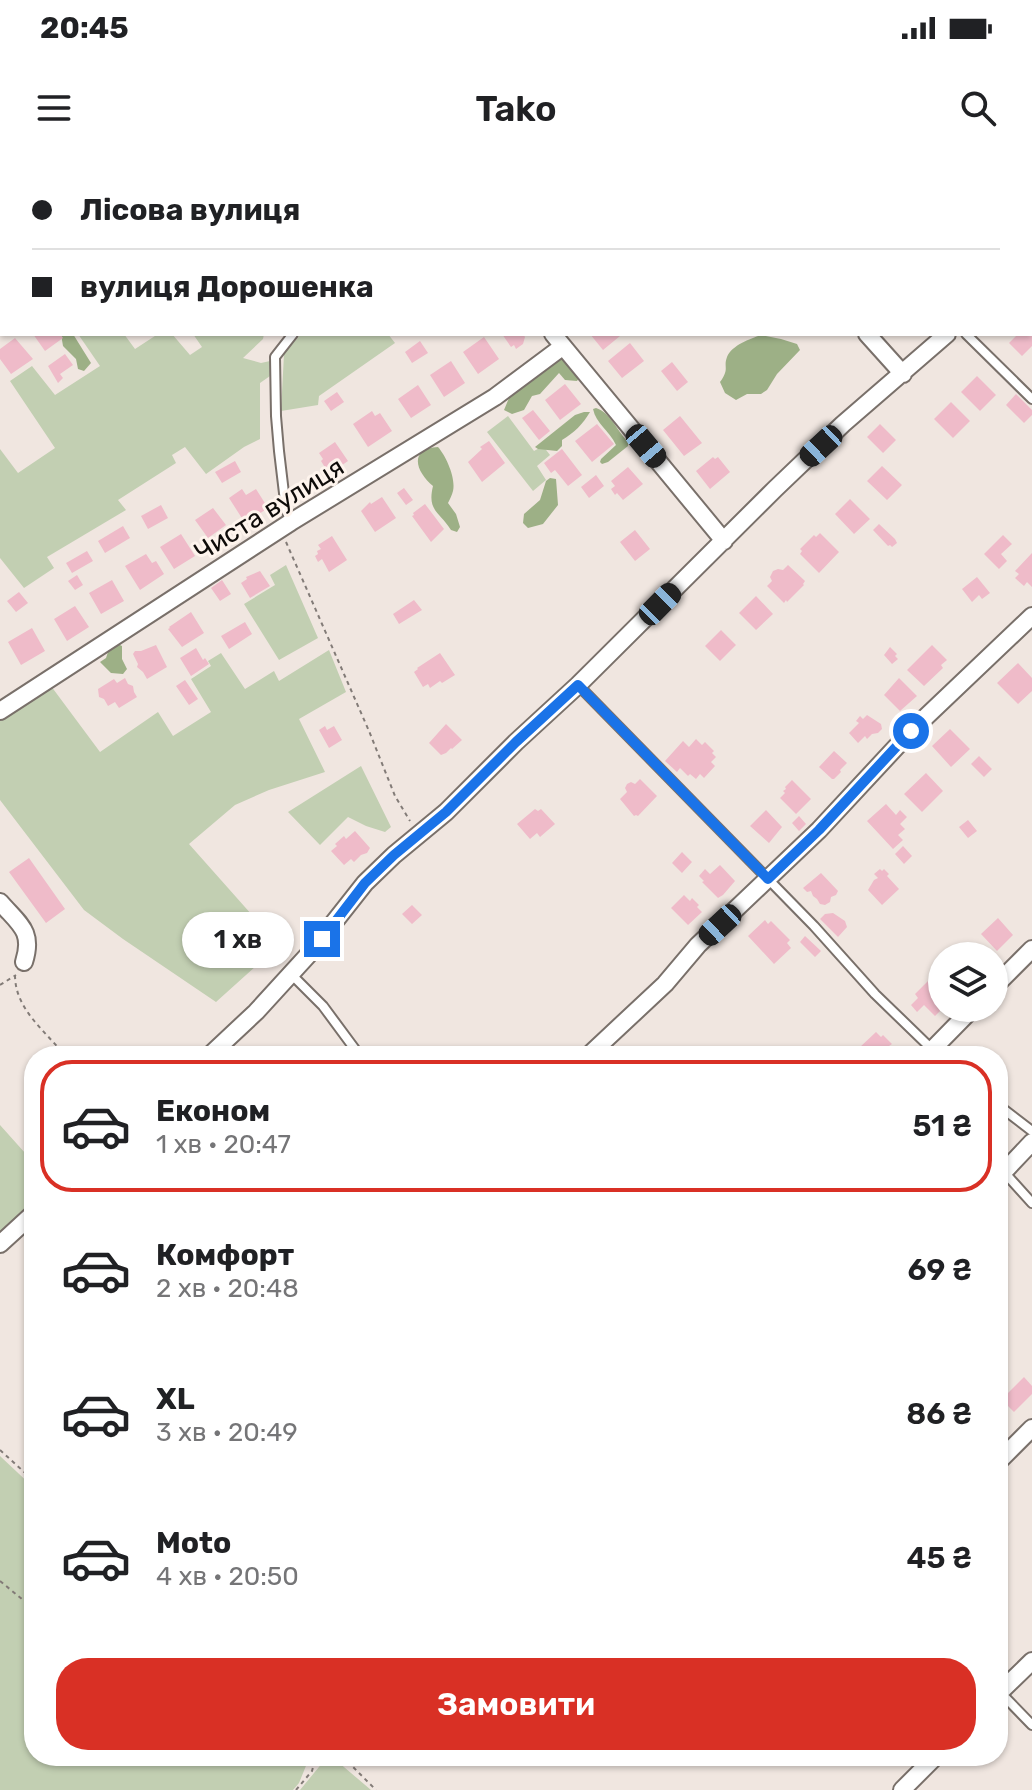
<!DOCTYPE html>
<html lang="uk">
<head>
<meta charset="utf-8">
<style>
  body { margin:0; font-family:Rubik,sans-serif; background:#f2f2f2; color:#202124; height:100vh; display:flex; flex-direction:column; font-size:30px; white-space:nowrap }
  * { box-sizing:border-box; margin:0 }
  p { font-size:26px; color:#757577 }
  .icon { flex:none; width:44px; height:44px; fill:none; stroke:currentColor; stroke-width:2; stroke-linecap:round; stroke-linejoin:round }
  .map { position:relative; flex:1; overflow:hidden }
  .details { position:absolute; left:24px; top:886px; width:984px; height:720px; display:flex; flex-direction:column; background:#fff; border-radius:32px; box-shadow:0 2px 6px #0004 }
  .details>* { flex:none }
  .top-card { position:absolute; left:0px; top:0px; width:1032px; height:176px; box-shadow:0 2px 6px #0004; display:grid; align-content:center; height:176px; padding:0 32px; background:#fff }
  .tools { position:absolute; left:928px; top:782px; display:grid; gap:16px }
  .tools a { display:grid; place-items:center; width:80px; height:80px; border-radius:50%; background:#fff; box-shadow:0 2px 6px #0004; font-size:40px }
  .end { position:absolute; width:36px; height:36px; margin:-18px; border:10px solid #1a73e8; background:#fff; box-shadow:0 0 0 4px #fff }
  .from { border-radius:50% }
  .bubble { position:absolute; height:56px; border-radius:28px; background:#fff; box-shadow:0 2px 6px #0004; font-size:26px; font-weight:600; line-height:56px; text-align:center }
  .car { position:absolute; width:24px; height:48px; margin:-24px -12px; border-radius:10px; box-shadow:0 0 6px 2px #0007; background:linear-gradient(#222 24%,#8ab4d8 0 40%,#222 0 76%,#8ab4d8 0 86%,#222 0) }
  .top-card b { display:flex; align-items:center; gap:28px; height:76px; font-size:30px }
  .top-card b+b { border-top:2px solid #e0e0e0 }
  .top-card i { width:20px; height:20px; background:#202124 }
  ul { padding:14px 0 0; list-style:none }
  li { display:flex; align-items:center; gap:24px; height:132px; margin:0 16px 12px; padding:0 16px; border:4px solid transparent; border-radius:32px }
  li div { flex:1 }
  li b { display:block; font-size:30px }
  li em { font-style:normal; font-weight:600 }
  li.on { border-color:#d93025 }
  li>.icon { width:72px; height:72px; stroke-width:1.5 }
  .primary-button { display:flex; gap:16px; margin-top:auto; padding:16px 32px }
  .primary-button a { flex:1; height:92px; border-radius:32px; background:#d93025; color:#fff; font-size:32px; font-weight:600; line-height:92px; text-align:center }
  .status { display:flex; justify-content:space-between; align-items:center; height:56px; padding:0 40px; background:#fff; direction:ltr }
  .status svg { height:22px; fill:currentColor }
  header { display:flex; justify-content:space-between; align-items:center; height:104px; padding:0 32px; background:#fff; font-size:36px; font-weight:600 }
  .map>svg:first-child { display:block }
  .green { fill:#c2cfb2 }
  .forest { fill:#9db086 }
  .building { fill:#efbbc9 }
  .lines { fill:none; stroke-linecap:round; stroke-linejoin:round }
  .service-casing { stroke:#79706a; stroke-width:12 }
  .minor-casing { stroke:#79706a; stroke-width:20 }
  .path { stroke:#827b77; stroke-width:2; stroke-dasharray:4 4; stroke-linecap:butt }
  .service { stroke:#fff; stroke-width:8 }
  .minor { stroke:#fff; stroke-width:16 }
  .route { stroke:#1a73e8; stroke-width:10 }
  .labels { text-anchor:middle; stroke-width:6; stroke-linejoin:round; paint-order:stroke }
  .street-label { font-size:26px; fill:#0e0b09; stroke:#fef4ed }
</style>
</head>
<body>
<div class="status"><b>20:45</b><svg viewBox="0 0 49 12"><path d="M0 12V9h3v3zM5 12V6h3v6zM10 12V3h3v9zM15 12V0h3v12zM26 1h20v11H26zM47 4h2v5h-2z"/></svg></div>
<header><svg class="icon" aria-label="menu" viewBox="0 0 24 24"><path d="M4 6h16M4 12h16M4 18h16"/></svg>Tako<svg class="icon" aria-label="search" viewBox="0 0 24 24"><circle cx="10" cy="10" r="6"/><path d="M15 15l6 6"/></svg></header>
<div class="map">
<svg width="1032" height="1630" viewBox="0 0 1032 1630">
  <rect width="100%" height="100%" fill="#f0e6e0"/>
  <path class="green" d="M78 174H124L135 189 158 174H172L190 195 202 187 193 174H264L263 179 243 198 261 203 270 201V216L260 223V279L244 287 206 314 185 287 172 295 176 303 118 340 126 350 47 397 54 408 24 428 0 398V289L18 313 55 288 10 221 32 206 55 235 100 206Z
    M301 174H388L395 183 319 236 318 245 281 251 284 194Z
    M508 256 534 291 543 286 550 295 537 306 546 320 533 331 487 272Z
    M286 405 318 478 279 500 244 444 275 425 270 415Z
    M329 490 346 532 299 559 325 612 269 630 235 645 189 684 276 782V788L216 842 123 779 84 750 0 640V561L51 526 100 592 158 552 173 576 211 552 191 519 211 506 208 501 221 493 245 529 274 511 279 521Z
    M361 606 391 667 385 672 366 666 348 657 320 685 288 652Z
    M0 965 34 1003V1042L0 1073Z
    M0 1296 34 1328V1596H310L299 1623 293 1630H0Z
    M328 1596H331L371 1630H300Z"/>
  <path class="forest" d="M61 174H73L91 203 84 211 78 209 76 199 63 186Z
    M761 175 781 179 797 184 800 190 777 214 767 230 761 234H747L736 240 725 233 720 222C730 208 723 208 727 197 732 185 750 179 761 175Z
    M558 198 567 200 569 205 579 218 577 221 565 220 559 213 540 234 532 236 524 250 512 254 504 250 509 238 544 212Z
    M596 248C610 252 618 272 628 282V286L608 302 602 304 600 302 601 299 616 285C609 270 596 264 593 249Z
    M584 252H590C583 264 574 273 562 280V286L557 291 538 289 535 287 575 255Z
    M438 287C446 296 456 318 453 331 452 335 450 339 448 343L456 354 460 367 457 372 451 370C439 351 427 351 433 326 416 312 408 289 438 287Z
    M550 318 556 319 558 345 543 364 528 368 523 363 524 354 540 340 546 321Z
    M116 483 122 486V499L127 509 123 514 111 513 100 502 106 498 109 489Z"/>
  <path class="building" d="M33 174H60L63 178 45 191Z
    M502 174H523L525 177 523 184 516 189 514 185 511 187Z
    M590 174H618L620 176 603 190Z
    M1018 174H1032V186L1022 196 1009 183Z
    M484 177 499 199 478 214 463 192Z
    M15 178 33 199 11 214 0 199V189Z
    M420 181 428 193 412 203 405 192Z
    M630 183 644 201 622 218 608 201Z
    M65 194 73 205 60 214 63 218 58 223 48 206Z
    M451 201 465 223 444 237 430 215Z
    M672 202 688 222 677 231 661 211Z
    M977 216 996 235 980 251 961 232Z
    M565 224 581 244 560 260 545 240Z
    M418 225 431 245 411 258 398 239Z
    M337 232 344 242 331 251 324 241Z
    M1016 234 1032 250V255L1024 263 1006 245Z
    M951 242 970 261 953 278 934 259Z
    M533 250 550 271 539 280 522 258Z
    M372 251 375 256 380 253 392 271 368 287 353 264Z
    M680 256 702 283 684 296 663 270Z
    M597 264 614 284 592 302 575 281Z
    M880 264 896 280 883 293 867 277Z
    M489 281 505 303 482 322 468 302 482 289 480 287Z
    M335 282 348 301 332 312 329 308 326 309 321 301 323 299 319 293Z
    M562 289 582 315 568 326 555 310 551 313 544 303Z
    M713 297 715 299 718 297 730 312 710 329 696 311Z
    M235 301 241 312 222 323 215 312Z
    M882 306 902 325 887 340 867 321Z
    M628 307 643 324 623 340 617 333 615 335 611 329 615 326 611 321Z
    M596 315 604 326 589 338 581 327Z
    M404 328 413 340 406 345 397 333Z
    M242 329 246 335 256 329 268 348 245 363 229 338Z
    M382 337 396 358 375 372 361 351 370 342 371 344Z
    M850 339 870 359 854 374 835 354Z
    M425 344 444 369 431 382 412 356 414 355 413 353Z
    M161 345 168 358 148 369 141 356Z
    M213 348 226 365 208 378 195 360Z
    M879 364 895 379 897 383 892 387 890 385 888 386 873 370Z
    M123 366 130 378 105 393 98 381Z
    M635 370 650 389 635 401 620 382Z
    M820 373 839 392 819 413 800 394 802 391 800 389 814 375 816 377Z
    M181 374 195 396 174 409 160 387Z
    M1003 375 1012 384 1001 394 1007 401 999 409 984 394Z
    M332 376 347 400 329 412 322 399 318 402 315 396 318 394 317 391 321 389 318 385Z
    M87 391 93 401 72 413 66 403Z
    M1032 393V427L1027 422 1024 426 1015 418 1019 414 1015 411Z
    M146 394 152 403 156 401 164 414 140 430 125 406Z
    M788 405 805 421 803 424 804 425 787 442 786 440 784 443 767 426 772 421 770 417 773 411 778 409 783 410Z
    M260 411 270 426 250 438 241 423 247 419 246 417Z
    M77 415 83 425 75 430 68 421Z
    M977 417 990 433 982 439 979 435 972 442 962 429Z
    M112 420 124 441 101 454 89 433Z
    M222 420 231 434 220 441 211 428Z
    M19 432 28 443 16 452 7 441Z
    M756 436 773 454 756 470 739 453Z
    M414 440 422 450 399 464 393 454Z
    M75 446 89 467 67 481 54 459Z
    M191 452 204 473 182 487 168 469 170 468 169 467Z
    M245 462 252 474 229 489 221 476Z
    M32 468 45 491 21 505 8 482Z
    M721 470 736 485 720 501 705 486Z
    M156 485 167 507 147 519 143 512 137 507 138 504 133 494 135 491H141Z
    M932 485 947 500 941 505 943 508 924 526 907 510Z
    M890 487 897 494 895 496 898 499 892 504 884 495Z
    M196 488 203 500 205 498 209 504 191 516 180 498Z
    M440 493 455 515 442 523 440 521 430 528 428 524 423 527 414 512 418 509 417 508Z
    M1018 503 1032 518V531L1018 544 997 523Z
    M125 518 128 524 133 526 134 532 137 537 119 548 115 542 108 546 104 539 99 537 98 529 114 519 117 523Z
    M899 518 917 536 900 551 884 535Z
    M185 520 198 539 189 545 176 526Z
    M867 555 881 564 882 569 878 573 872 574 867 579 865 576 858 583 849 573 859 563 856 561 860 556 863 559Z
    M446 564 462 580 452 589 451 588 446 593 441 595 429 583Z
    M325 566 327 570 334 566 342 580 329 588 319 570Z
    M950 569 970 589 951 607 932 586Z
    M696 579 702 585 705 582 714 591 712 593 716 597 711 602 715 606 704 618 700 614 696 619 690 614 688 616 680 608 677 612 665 601 683 581 689 587Z
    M834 591 847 603 840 610 841 612 834 619H832L819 607Z
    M979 596 992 609 984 617 971 604Z
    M926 613 943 631 922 652 904 634Z
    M640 619 657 636 638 656 636 655 634 656 620 639 627 632 625 628 627 624 631 622 635 624Z
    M792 620 811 639 796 654 780 638 785 633 783 631 786 629 785 627Z
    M886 644 896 655 900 650 907 657 900 664 905 669 898 675 903 680 893 689 867 661Z
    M535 649 538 651 541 649 555 664 540 677 537 673 530 679 517 664Z
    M766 650 782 667 769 683 750 666Z
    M799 656 806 664 799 671 792 663Z
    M968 660 977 671 968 678 959 667Z
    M355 671 370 688 367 693 361 695 354 702 351 699 344 705 331 691 337 686 335 684 344 676 346 679Z
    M903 686 912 696 904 704 895 694Z
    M682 692 692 702 682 713 672 703Z
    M29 698 65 749 46 763 9 712Z
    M720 705 735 721 723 735 718 738 702 722 704 721 699 716 705 709 710 714Z
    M880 709 882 711 884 709 889 714 887 716 899 729 882 745 868 730 874 720 878 718 874 714Z
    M821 713 838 731 836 735 831 737 830 742 825 745 820 744 817 739 813 736 811 731 807 732 803 728Z
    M684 735 690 741 692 738 699 745 697 747 702 752 688 765 671 748Z
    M412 745 422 755 412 764 402 754Z
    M833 753 845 761 847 767 838 777 820 759 825 754Z
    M998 758 1013 775 997 791 981 774Z
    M765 760 768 764 771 761 790 780 787 783 791 788 774 804 748 776Z
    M805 776 821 791 815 797 800 782Z
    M930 819 937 823 939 821 942 824V849L935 856 924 845 917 852 911 845 918 838 915 834Z
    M876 872 881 877 883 875 892 884 889 886 895 892 892 896H867L859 888Z
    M1024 1217 1032 1226V1234L1014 1252 1008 1246 1003 1244 1002 1239Z"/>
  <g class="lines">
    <defs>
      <path id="service" d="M966 174 1032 239
        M291 362 286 350 279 291 276 256 275 197 293 174
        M578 525 814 766 875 834 939 896
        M291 814 323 846 357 892 362 896
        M998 945 1032 971
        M1004 1012 1032 1043
        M999 1531 1032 1565"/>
      <path id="minor" d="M413 0 415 2
        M732 0 734 2
        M234 2 236 0
        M547 2 550 0
        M806 2 809 0
        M1030 91 1032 89
        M0 163 2 162
        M553 174 724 381
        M867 174 903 214
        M0 551 291 362 495 237 562 187
        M0 742C19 764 34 771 24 802
        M994 827 1032 789
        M209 896 256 852 309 794 365 723 394 695 446 652 516 582 578 525 775 329 843 264 947 174
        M588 896 665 824 698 785 819 670 911 571 1032 456
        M926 896 973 848
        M998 1018 1032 982
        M0 1084 34 1053
        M998 1302 1032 1268
        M998 1534 1032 1501
        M902 1630 936 1596"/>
    </defs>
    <use href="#service" class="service-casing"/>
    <use href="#minor" class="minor-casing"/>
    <path class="path" d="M286 382 369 571 395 636 410 661
      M15 815C15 850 46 871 65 896
      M0 825 16 815
      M0 1290 34 1321
      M0 1421 34 1449
      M342 1596 376 1630
      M296 1630 312 1611 316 1596"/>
    <use href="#service" class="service"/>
    <use href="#minor" class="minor"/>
  </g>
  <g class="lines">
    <path class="route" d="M322 779 365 723 394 695 446 652 516 582 578 525 768 719 819 670 911 571"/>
  </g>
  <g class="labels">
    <g class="street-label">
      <text transform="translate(269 349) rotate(-32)" y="9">Чиста вулиця</text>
    </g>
  </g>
</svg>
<div class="tools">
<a><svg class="icon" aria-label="layers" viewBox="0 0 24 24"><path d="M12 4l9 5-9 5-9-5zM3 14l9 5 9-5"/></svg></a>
</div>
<i class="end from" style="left:911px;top:571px"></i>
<i class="end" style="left:322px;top:779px"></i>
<div class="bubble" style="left:182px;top:752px;width:112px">1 хв</div>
<i class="car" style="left:646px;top:286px;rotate:140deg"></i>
<i class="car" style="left:821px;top:286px;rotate:227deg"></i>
<i class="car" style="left:660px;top:444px;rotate:45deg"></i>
<i class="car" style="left:720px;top:765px;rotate:227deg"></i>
<div class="top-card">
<b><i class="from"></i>Лісова вулиця</b>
<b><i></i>вулиця Дорошенка</b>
</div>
<section class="details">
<ul>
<li class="on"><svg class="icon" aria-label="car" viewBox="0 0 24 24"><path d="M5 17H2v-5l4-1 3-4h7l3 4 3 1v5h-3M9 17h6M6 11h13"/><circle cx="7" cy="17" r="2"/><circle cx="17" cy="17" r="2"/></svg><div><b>Економ</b><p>1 хв · 20:47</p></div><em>51 ₴</em></li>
<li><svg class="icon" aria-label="car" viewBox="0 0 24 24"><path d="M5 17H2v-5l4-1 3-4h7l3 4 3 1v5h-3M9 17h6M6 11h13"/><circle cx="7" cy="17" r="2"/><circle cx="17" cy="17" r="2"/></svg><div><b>Комфорт</b><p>2 хв · 20:48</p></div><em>69 ₴</em></li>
<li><svg class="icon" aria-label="car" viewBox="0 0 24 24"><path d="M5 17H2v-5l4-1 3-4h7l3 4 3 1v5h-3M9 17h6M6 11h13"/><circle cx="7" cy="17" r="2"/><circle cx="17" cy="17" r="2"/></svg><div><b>XL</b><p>3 хв · 20:49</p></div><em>86 ₴</em></li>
<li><svg class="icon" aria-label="car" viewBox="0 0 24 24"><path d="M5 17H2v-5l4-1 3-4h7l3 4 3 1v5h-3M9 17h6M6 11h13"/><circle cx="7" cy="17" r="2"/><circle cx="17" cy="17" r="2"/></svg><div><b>Moto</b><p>4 хв · 20:50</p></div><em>45 ₴</em></li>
</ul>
<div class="primary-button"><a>Замовити</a></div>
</section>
</div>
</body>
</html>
